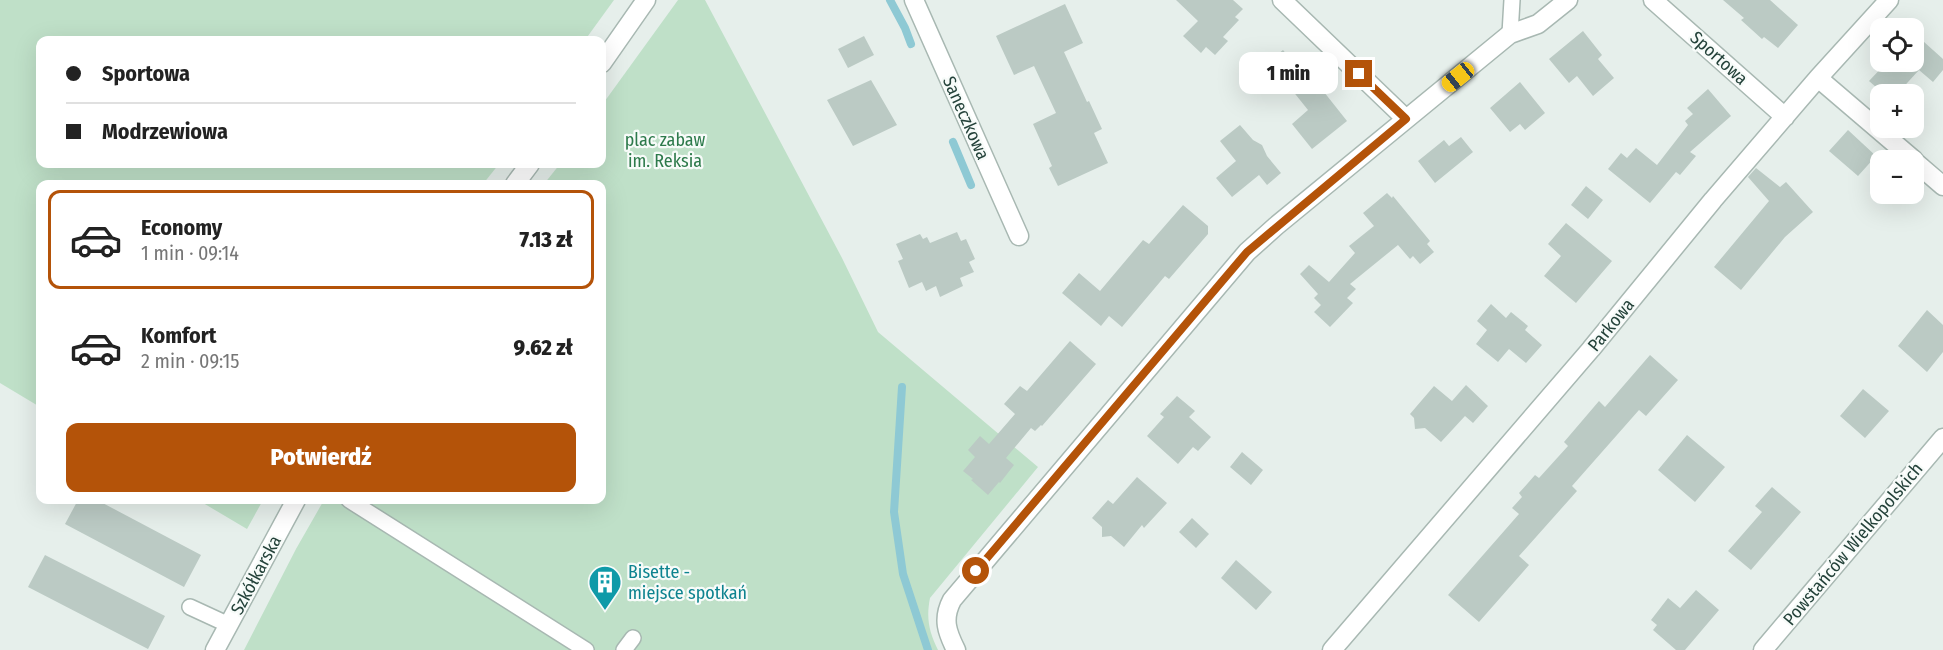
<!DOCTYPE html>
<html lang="pl">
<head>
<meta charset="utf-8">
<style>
  body { margin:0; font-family:"Fira Sans Condensed",sans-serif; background:#f2f2f2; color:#222; height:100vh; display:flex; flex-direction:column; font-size:22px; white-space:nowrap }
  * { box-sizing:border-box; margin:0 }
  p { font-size:20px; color:#767676 }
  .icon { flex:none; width:33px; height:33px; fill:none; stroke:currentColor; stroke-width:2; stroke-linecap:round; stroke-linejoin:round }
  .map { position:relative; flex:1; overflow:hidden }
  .details { position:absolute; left:36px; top:180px; width:570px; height:324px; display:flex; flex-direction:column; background:#fff; border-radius:12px; box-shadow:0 6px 24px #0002 }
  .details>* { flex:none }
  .banner { position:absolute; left:36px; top:36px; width:570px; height:132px; border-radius:12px; box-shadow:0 6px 24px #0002; display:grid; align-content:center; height:132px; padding:0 30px; background:#fff }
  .controls { position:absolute; left:1870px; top:18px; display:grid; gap:12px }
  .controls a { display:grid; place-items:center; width:54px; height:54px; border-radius:12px; background:#fff; box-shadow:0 6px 24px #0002; font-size:30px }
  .end { position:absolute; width:27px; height:27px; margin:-14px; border:8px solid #b45309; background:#fff; box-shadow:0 0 0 3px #fff }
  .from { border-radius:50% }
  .bubble { position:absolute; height:42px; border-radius:12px; background:#fff; box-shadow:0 6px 24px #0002; font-size:20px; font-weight:800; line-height:42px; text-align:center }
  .car { position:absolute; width:18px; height:36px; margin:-18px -9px; border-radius:8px; box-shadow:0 0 4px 2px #0007; background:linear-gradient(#f5c518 24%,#345 0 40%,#f5c518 0 76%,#345 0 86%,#f5c518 0) }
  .banner b { display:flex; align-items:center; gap:21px; height:57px; font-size:22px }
  .banner b+b { border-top:2px solid #e0e0e0 }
  .banner i { width:15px; height:15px; background:#222 }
  ul { padding:10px 0 0; list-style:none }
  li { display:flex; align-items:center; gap:18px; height:99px; margin:0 12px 9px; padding:0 18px; border:3px solid transparent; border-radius:12px }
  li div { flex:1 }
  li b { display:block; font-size:22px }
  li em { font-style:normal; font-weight:800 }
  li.on { border-color:#b45309 }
  li>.icon { width:54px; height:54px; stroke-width:1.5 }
  .cta { display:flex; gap:12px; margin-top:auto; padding:12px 30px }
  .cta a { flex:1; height:69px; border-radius:12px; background:#b45309; color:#fff; font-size:24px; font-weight:800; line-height:69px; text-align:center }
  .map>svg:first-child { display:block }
  .green { fill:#bfe0c8 }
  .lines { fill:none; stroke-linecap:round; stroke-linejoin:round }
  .stream { stroke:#8ec9d4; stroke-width:8 }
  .building { fill:#bbcac4 }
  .lane-casing { stroke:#a8b8b2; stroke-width:18 }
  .street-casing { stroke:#a8b8b2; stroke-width:21 }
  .lane { stroke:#fff; stroke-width:15 }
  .street { stroke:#fff; stroke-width:18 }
  .route { stroke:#b45309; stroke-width:8 }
  .labels { text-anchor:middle; stroke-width:4.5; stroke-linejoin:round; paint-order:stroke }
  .street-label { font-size:18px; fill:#24423a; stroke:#f7fbf9 }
  .park-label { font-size:18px; fill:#2d7a4b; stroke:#f7fbf9 }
  .culture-label { font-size:18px; fill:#0d838f; stroke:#f7fbf9; text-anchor:start }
</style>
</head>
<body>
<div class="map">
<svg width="1943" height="650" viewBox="0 0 1943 650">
  <rect width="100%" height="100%" fill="#e6efeb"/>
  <path class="green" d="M0 0H614L585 40H40V164H499L483 184H40V407L0 383Z
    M678 0H705L842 258 878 332 1038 467 930 598C926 618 929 632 938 650H244L296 549 324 500H602V184H544L560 164H602V105Z
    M198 500H263L247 529Z"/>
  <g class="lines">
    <path class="stream" d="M890 0 905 28 911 44
      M953 142 971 185
      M902 387 894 512 903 574 928 650"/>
  </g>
  <path class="building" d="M1176 0H1233L1243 9 1235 17 1239 20 1223 37 1228 41 1215 55 1206 47 1201 53 1183 36 1198 21Z
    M1723 0H1770L1798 25 1778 48 1764 37 1762 39 1741 20 1744 18Z
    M1065 4 1083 43 1064 52 1087 102 1089 101 1102 129 1094 133 1108 163 1058 186 1049 168 1052 166 1033 124 1056 113 1034 66 1014 75 996 36Z
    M1583 31 1602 55 1598 59 1614 78 1593 96 1577 76 1569 83 1549 59Z
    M1914 33 1943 59V70L1933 82 1919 70 1897 94H1884L1869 81 1887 62H1914Z
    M864 36 874 55 848 68 838 49Z
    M1283 50 1297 67 1301 63 1347 121 1312 149 1292 124 1308 110 1284 80 1280 83 1265 65Z
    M871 80 897 125 853 146 827 100Z
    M1520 82 1545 113 1525 130 1520 124 1510 132 1490 108Z
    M1708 89 1731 116 1690 152 1696 156 1680 175 1676 172 1650 203 1608 169 1621 153 1627 158 1636 148 1657 165 1688 125 1685 121 1693 114 1687 108Z
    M1240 125 1253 140 1262 145 1267 156 1281 173 1267 185 1259 175 1232 197 1216 178 1236 161 1220 141Z
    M1848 130 1876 156 1858 176 1829 151Z
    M1461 137 1473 152 1435 183 1418 161 1444 140 1449 146Z
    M1756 168 1780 187 1786 182 1813 212 1785 237 1741 290 1714 267 1769 201 1748 177Z
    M1586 186 1603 200 1588 219 1571 205Z
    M1387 193 1392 198 1393 196 1430 241 1427 244 1434 252 1420 264 1413 256 1410 259 1398 245 1350 284 1356 289 1347 298 1353 303 1330 327 1314 312 1321 305 1314 298 1318 294 1300 274 1309 265 1329 282 1355 253 1349 246 1374 226 1363 213Z
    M1183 205 1208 226V234L1169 279 1165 276 1122 327 1109 316 1101 326 1062 293 1079 273 1100 291 1143 240 1149 244Z
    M1566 223 1612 261 1576 303 1544 276 1561 256 1548 244Z
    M957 232 961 241 966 239 975 259 969 262 974 272 960 278 963 286 940 297 936 286 926 291 922 282 909 288 898 261 903 259 896 244 920 234 923 239 927 237 930 243Z
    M1491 304 1506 318 1511 312 1528 326 1525 330 1542 345 1526 363 1509 349 1498 362 1476 344 1487 330 1477 321Z
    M1927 310 1943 325V352L1927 372 1898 346Z
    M1070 341 1096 364 1042 426 1041 425 1035 431 1031 428 1006 458 1014 465 1000 483 999 482 988 495 971 480 973 479 963 471 975 457 968 450 980 436 989 444 1015 414 1004 404 1020 386 1027 391Z
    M1650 355 1678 380 1646 416 1639 410 1572 486 1577 491 1519 556 1529 565 1479 622 1448 595 1519 514 1512 508 1522 497 1519 493 1535 475 1539 478 1568 446 1564 442 1599 401 1605 407Z
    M1466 385 1488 406 1473 423 1465 416 1441 442 1425 428 1415 429 1414 418 1410 414 1434 386 1452 401Z
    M1863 389 1889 411 1865 438 1840 416Z
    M1177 396 1195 411 1189 417 1211 437 1198 451 1193 447 1178 464 1147 436 1164 417 1160 414Z
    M1687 435 1725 467 1695 502 1658 470Z
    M1242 452 1263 470 1251 485 1230 467Z
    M1137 477 1167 503 1144 528 1142 525 1124 547 1111 536 1102 537V527L1092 518 1108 500 1113 504Z
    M1772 487 1801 512 1751 570 1728 551 1762 512 1755 506Z
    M78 500H97L201 555 184 587 65 524Z
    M1192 518 1209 534 1196 548 1179 532Z
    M45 555 165 616 148 649 28 587Z
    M1236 560 1272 592 1256 610 1221 578Z
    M1696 590 1719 610 1685 650H1676L1653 630 1657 625 1651 620 1668 598 1680 608Z"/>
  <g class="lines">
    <defs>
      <path id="lane" d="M1510 34 1512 0
        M349 500 586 650
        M190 607 229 625
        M624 650 633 638"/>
      <path id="street" d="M914 0 1019 236
        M1282 0 1406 119
        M1653 0 1785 117
        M602 63 646 0
        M1818 78 1914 160
        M1914 161 1943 186
        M515 184 530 164
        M215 650 296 500
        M956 650C947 632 942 619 952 600L1247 252 1276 226 1510 34 1538 24 1568 0
        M1332 650 1591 349 1713 200 1818 78 1889 0
        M1763 650 1943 438"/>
    </defs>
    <use href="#lane" class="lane-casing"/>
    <use href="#street" class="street-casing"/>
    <use href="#lane" class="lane"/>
    <use href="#street" class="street"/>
  </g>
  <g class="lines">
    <path class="route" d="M976 571 1247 252 1406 119 1359 74"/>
  </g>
  <defs>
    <symbol id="building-pin" viewBox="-11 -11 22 30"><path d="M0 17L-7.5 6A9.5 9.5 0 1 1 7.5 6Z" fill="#0f9aa8" stroke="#f7fbf9"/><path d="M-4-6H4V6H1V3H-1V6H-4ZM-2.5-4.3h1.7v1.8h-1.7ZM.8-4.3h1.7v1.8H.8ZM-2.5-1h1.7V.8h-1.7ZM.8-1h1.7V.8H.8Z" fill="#fff"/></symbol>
  </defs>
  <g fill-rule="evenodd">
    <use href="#building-pin" x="586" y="563" width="38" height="52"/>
  </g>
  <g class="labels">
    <g class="street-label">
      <text transform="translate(1719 58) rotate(42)" y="6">Sportowa</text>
      <text transform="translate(966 118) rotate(66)" y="6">Saneczkowa</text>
      <text transform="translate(1611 325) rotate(-51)" y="6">Parkowa</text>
      <text transform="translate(1853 544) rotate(-50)" y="6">Powstańców Wielkopolskich</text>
      <text transform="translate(256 575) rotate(-62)" y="6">Szkółkarska</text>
    </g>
    <g class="park-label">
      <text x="665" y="146">plac zabaw<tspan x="665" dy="21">im. Reksia</tspan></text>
    </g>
    <g class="culture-label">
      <text x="628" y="578">Bisette -<tspan x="628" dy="21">miejsce spotkań</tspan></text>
    </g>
  </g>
</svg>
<div class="controls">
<a><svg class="icon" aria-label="locate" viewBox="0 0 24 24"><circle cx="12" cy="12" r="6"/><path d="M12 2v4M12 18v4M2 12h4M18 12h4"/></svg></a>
<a>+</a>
<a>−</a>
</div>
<i class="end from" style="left:976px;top:571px"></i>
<i class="end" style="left:1359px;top:74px"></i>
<div class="bubble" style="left:1239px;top:52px;width:99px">1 min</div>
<i class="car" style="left:1458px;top:77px;rotate:231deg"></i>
<div class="banner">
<b><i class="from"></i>Sportowa</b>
<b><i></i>Modrzewiowa</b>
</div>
<section class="details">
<ul>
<li class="on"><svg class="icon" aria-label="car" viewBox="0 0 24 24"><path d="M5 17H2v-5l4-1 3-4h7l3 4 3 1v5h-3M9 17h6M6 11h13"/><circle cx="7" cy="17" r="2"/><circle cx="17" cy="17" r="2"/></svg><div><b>Economy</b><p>1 min · 09:14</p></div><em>7.13 zł</em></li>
<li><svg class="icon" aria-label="car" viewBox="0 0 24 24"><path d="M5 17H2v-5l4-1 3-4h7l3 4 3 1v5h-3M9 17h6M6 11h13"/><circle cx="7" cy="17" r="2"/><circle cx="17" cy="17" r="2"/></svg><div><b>Komfort</b><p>2 min · 09:15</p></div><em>9.62 zł</em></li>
</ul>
<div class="cta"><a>Potwierdź</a></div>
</section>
</div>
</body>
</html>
